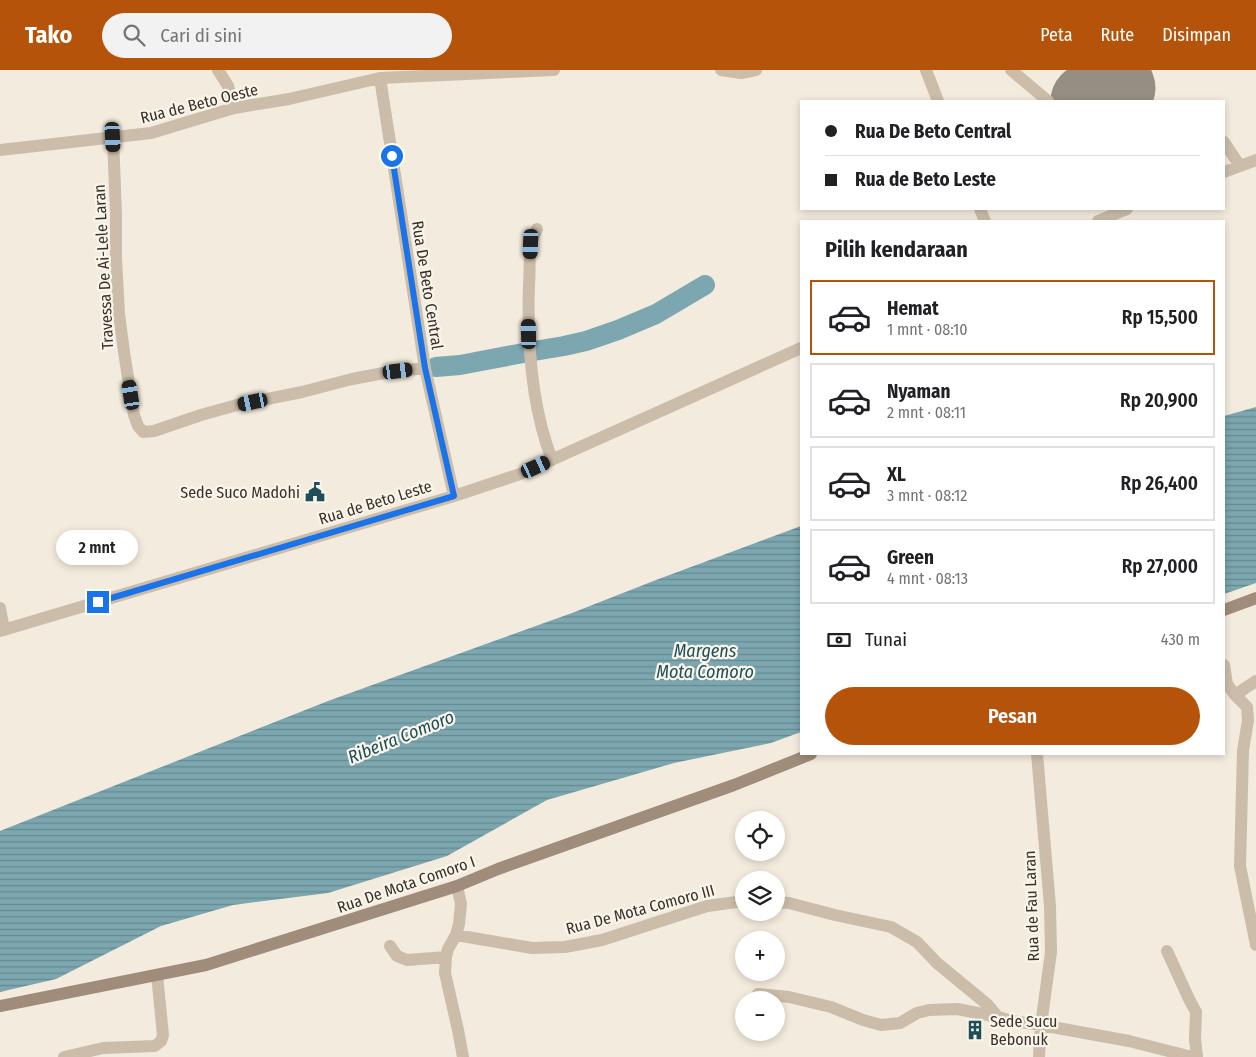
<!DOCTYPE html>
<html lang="id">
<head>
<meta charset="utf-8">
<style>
  body { margin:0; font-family:"Fira Sans Condensed",sans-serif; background:#f2f2f2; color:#202124; height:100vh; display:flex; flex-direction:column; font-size:19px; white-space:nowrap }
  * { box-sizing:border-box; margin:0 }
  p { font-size:16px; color:#757577 }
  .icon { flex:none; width:28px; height:28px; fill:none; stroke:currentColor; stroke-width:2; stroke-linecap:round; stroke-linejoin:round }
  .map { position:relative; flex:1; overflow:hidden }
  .side { position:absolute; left:800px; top:150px; width:425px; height:535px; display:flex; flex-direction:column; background:#fff; border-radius:0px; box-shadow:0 2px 8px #0003 }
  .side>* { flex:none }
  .hud { position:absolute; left:800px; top:30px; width:425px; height:110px; border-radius:0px; box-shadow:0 2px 8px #0003; display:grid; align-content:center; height:110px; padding:0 25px; background:#fff }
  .buttons { position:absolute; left:735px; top:741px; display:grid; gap:10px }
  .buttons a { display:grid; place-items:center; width:50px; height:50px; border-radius:50%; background:#fff; box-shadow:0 2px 8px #0003; font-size:25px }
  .end { position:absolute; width:22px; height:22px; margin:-11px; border:6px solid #1a73e8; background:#fff; box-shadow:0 0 0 2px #fff }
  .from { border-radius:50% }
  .bubble { position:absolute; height:35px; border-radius:18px; background:#fff; box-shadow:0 2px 8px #0003; font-size:16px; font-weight:600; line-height:35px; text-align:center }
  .car { position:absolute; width:15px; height:30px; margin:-15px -8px; border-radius:6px; box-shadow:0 0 4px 1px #0007; background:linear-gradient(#222 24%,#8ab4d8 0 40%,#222 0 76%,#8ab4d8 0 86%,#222 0) }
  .hud b { display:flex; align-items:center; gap:18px; height:48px; font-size:19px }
  .hud b+b { border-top:1px solid #e0e0e0 }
  .hud i { width:12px; height:12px; background:#202124 }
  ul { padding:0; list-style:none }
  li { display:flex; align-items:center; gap:15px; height:75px; margin:0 10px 8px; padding:0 15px; border:2px solid #e0e0e0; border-radius:0px }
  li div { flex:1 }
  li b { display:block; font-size:19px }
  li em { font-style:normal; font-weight:600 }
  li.selected { border-color:#b45309 }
  li>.icon { width:45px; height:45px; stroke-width:1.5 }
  h2 { padding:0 25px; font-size:22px; line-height:60px }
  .pay { display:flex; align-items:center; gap:12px; height:55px; padding:0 25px; font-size:19px }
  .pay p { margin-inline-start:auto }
  .button { display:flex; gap:10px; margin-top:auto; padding:10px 25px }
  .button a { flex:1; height:58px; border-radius:30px; background:#b45309; color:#fff; font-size:20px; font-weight:600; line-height:58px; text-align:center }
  header { display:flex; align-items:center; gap:30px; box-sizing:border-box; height:70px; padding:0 25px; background:#b45309; color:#fff }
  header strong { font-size:24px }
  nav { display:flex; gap:28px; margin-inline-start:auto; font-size:18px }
  .search { width:350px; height:45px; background:#f2f2f2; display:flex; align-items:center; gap:12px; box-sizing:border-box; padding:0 18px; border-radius:28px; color:#757577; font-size:19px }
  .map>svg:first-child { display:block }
  .water { fill:url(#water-rules) }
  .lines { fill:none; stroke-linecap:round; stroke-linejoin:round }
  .river { stroke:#7ca7b0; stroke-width:20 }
  .runway { stroke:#968e83; stroke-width:75 }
  .street { stroke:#cbbda9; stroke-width:12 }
  .secondary { stroke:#9f8c7a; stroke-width:12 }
  .route { stroke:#1a73e8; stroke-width:6 }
  .labels { text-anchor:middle; stroke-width:4.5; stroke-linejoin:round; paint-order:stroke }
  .street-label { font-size:16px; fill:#383029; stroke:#faf5ea }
  .poi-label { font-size:16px; fill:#383029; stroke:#faf5ea; text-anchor:end }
  .water-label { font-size:18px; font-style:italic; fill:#1e4e5a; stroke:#faf5ea }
</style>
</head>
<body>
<header>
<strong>Tako</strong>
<div class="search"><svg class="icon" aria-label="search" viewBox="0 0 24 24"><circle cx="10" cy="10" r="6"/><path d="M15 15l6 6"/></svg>Cari di sini</div>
<nav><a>Peta</a><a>Rute</a><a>Disimpan</a></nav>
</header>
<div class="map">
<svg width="1256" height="987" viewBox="0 0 1256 987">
  <defs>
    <pattern id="water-rules" width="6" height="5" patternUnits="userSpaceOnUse" patternTransform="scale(1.25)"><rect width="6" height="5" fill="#7ca7b0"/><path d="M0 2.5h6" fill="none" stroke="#67888f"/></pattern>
  </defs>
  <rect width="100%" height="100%" fill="#f3ebdd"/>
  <path class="water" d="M1256 337V513L1224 524V346Z
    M801 456V662L771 673 674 693 547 730 447 786 328 823 233 835 161 856 56 909 0 922V761L328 631 572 543 656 510Z"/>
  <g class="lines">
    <path class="river" d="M436 297 460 295 534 281 564 276 586 271 618 260 656 244 705 215"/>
    <path class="runway" d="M1088 31 1118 18 1111 0"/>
    <path class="street" d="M218 0 228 16 234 38
      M721 0 741 3 756 0
      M926 0 938 31
      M1011 0 1048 31
      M380 8 425 298 454 426
      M113 67 116 144V188L119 244 124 282 134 345 138 356 143 362 154 361 201 345 237 335 302 322 352 309 384 303 425 298
      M1224 72 1240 96
      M0 80 151 63 234 38 289 29 380 8 554 0
      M1224 102 1256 90
      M980 139 985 151
      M1098 151 1127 139
      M537 159C535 164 532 168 531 173 529 185 530 203 529 215 527 274 531 335 552 390
      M0 538 4 560
      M0 561 454 426 520 404 801 278
      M1224 595 1227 614 1235 625 1247 637 1248 650 1243 681 1240 796 1256 875
      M1235 625 1256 611
      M1037 684 1050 836 1051 882 1041 955 1039 987
      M457 816 461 834 459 854 456 865 448 879 446 887 445 903 458 960 463 987
      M776 832 789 833 835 845 891 857 917 872 937 893 988 935 998 947 1012 951 1041 955 1129 971 1192 987
      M456 865 532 878 565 877 602 870 707 836 744 831
      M390 876 397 886 407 890 446 887
      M1167 881 1189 929 1196 942 1195 969 1197 987
      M758 924 789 927 831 937 863 950 881 955 900 953 917 943 929 940 957 939 998 947
      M64 987 103 978 155 976 161 971 163 965 157 905"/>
    <path class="secondary" d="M1224 540 1256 528
      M0 936 206 895 457 816 498 799 734 715 811 684"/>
  </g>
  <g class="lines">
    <path class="route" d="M98 532 454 426 425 298 392 86"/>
  </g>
  <defs>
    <symbol id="civic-bare" viewBox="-9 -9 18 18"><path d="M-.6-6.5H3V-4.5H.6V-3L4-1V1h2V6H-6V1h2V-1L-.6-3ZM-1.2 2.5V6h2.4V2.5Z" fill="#1e4e5a" stroke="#faf5ea" stroke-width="2.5" paint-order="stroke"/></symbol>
    <symbol id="building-bare" viewBox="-9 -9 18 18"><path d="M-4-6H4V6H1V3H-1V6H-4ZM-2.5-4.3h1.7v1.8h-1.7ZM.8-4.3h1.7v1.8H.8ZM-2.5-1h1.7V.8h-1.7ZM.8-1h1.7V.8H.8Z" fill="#1e4e5a" stroke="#faf5ea" stroke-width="2.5" paint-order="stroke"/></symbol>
  </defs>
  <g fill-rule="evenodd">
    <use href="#civic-bare" x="301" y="408" width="28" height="28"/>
    <use href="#building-bare" x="961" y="946" width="28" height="28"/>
  </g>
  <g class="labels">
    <g class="street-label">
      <text transform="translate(199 33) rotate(-14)" y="6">Rua de Beto Oeste</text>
      <text transform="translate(103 197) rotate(-93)" y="6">Travessa De Ai-Lele Laran</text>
      <text transform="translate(428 215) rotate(81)" y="6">Rua De Beto Central</text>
      <text transform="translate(375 432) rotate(-17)" y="6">Rua de Beto Leste</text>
      <text transform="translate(406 814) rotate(-19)" y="6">Rua De Mota Comoro I</text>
      <text transform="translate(1031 836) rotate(-92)" y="6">Rua de Fau Laran</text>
      <text transform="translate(640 839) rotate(-15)" y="6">Rua De Mota Comoro III</text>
    </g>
    <g class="poi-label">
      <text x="300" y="428">Sede Suco Madohi</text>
      <text x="990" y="957" text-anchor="start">Sede Sucu<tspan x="990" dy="18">Bebonuk</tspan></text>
    </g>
    <g class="water-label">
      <text x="705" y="587">Margens<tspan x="705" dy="21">Mota Comoro</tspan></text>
      <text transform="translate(401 667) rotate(-22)" y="6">Ribeira Comoro</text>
    </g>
  </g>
</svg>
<div class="buttons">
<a><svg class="icon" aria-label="locate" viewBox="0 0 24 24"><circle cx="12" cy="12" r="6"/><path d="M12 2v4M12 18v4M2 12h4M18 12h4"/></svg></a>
<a><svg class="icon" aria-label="layers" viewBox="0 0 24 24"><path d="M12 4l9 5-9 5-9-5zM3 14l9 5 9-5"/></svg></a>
<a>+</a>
<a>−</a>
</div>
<i class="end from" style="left:392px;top:86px"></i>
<i class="end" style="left:98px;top:532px"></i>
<div class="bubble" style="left:56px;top:460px;width:82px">2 mnt</div>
<i class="car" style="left:113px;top:67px;rotate:177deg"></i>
<i class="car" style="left:531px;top:174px;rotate:182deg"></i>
<i class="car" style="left:529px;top:264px;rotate:359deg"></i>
<i class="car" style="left:398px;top:301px;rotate:83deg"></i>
<i class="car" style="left:131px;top:325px;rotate:351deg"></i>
<i class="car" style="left:253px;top:332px;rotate:258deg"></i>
<i class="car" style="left:536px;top:397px;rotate:65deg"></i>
<div class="hud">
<b><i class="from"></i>Rua De Beto Central</b>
<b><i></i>Rua de Beto Leste</b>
</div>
<section class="side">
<h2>Pilih kendaraan</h2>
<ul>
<li class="selected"><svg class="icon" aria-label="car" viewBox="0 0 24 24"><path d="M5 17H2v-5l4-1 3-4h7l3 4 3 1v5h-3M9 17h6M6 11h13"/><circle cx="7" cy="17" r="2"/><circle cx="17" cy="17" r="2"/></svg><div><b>Hemat</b><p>1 mnt · 08:10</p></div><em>Rp 15,500</em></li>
<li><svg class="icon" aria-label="car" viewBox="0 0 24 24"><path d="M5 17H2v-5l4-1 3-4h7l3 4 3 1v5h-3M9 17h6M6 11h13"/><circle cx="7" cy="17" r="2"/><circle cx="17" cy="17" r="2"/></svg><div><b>Nyaman</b><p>2 mnt · 08:11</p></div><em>Rp 20,900</em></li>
<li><svg class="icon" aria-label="car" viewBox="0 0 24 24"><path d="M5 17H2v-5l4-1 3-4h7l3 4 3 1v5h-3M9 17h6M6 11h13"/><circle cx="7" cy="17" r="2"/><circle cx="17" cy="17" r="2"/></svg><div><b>XL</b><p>3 mnt · 08:12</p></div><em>Rp 26,400</em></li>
<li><svg class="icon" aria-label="car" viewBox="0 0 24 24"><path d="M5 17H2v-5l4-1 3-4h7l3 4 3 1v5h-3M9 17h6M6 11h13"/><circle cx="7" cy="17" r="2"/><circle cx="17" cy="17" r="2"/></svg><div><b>Green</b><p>4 mnt · 08:13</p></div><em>Rp 27,000</em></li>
</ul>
<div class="pay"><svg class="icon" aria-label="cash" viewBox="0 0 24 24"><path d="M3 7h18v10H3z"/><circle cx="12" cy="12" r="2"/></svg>Tunai<p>430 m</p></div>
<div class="button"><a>Pesan</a></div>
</section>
</div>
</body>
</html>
